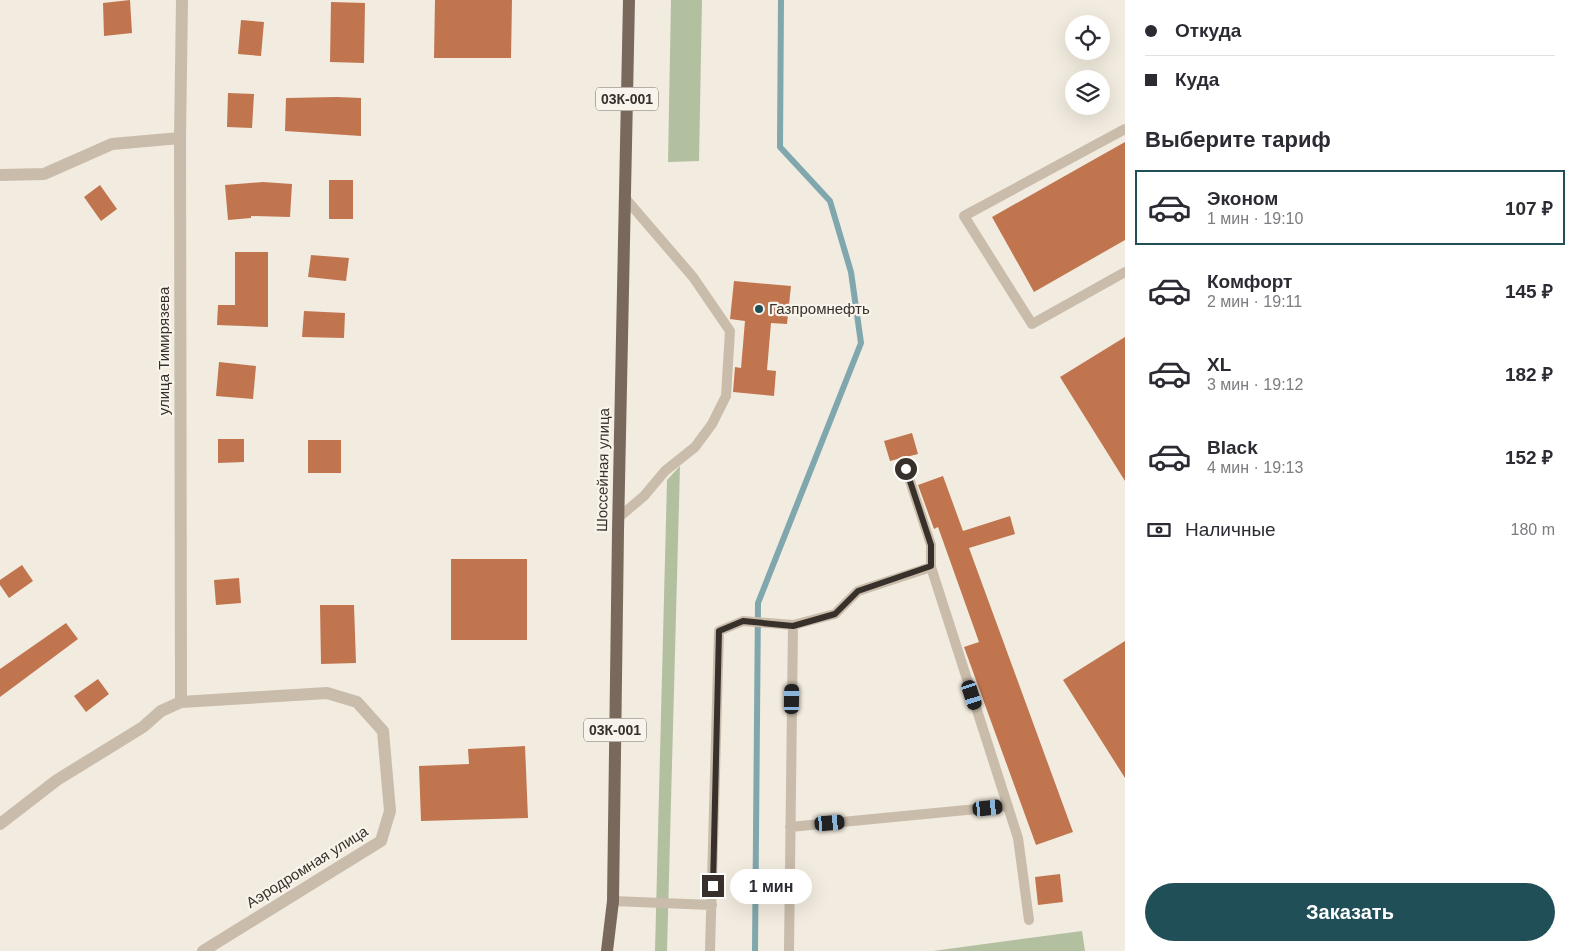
<!DOCTYPE html>
<html lang="ru">
<head>
<meta charset="utf-8">
<style>
  body { margin:0; font-family:Helvetica,sans-serif; background:#f2f2f3; color:#2b2b33; height:100vh; display:flex; flex-direction:column; font-size:19px; white-space:nowrap }
  * { box-sizing:border-box; margin:0 }
  p { font-size:16px; color:#7c7c81 }
  .icon { flex:none; width:28px; height:28px; fill:none; stroke:currentColor; stroke-width:2; stroke-linecap:round; stroke-linejoin:round }
  .map { position:relative; flex:1; overflow:hidden }
  .drawer { display:flex; flex-direction:column; background:#fff; width:450px }
  .drawer>* { flex:none }
  .hud { display:grid; align-content:center; height:110px; padding:0 20px; background:#fff }
  .tools { position:absolute; left:1065px; top:15px; display:grid; gap:10px }
  .tools a { display:grid; place-items:center; width:45px; height:45px; border-radius:50%; background:#fff; box-shadow:0 5px 20px #0002; font-size:25px }
  .end { position:absolute; width:22px; height:22px; margin:-11px; border:6px solid #38302a; background:#fff; box-shadow:0 0 0 2px #fff }
  .from { border-radius:50% }
  .bubble { position:absolute; height:35px; border-radius:18px; background:#fff; box-shadow:0 5px 20px #0002; font-size:16px; font-weight:700; line-height:35px; text-align:center }
  .car { position:absolute; width:15px; height:30px; margin:-15px -8px; border-radius:6px; box-shadow:0 0 4px 1px #0007; background:linear-gradient(#222 24%,#8ab4d8 0 40%,#222 0 76%,#8ab4d8 0 86%,#222 0) }
  .hud b { display:flex; align-items:center; gap:18px; height:48px; font-size:19px }
  .hud b+b { border-top:1px solid #e1e1e2 }
  .hud i { width:12px; height:12px; background:#2b2b33 }
  ul { padding:0; list-style:none }
  li { display:flex; align-items:center; gap:15px; height:75px; margin:0 10px 8px; padding:0 10px; border:2px solid transparent; border-radius:0px }
  li div { flex:1 }
  li b { display:block; font-size:19px }
  li em { font-style:normal; font-weight:700 }
  li.current { border-color:#214f57 }
  li>.icon { width:45px; height:45px; stroke-width:1.5 }
  h2 { padding:0 20px; font-size:22px; line-height:60px }
  .pay { display:flex; align-items:center; gap:12px; height:55px; padding:0 20px; font-size:19px }
  .pay p { margin-inline-start:auto }
  .primary-button { display:flex; gap:10px; margin-top:auto; padding:10px 20px }
  .primary-button a { flex:1; height:58px; border-radius:30px; background:#214f57; color:#fff; font-size:20px; font-weight:700; line-height:58px; text-align:center }
  main { display:flex; flex:1; min-height:0 }
  .map>svg:first-child { display:block }
  .green { fill:#b2c0a0 }
  .lines { fill:none; stroke-linecap:round; stroke-linejoin:round }
  .stream { stroke:#7fa7ad; stroke-width:6 }
  .building { fill:#c0754f }
  .lane { stroke:#c9bcab; stroke-width:10 }
  .street { stroke:#c9bcab; stroke-width:12 }
  .primary { stroke:#79685c; stroke-width:12 }
  .route { stroke:#38302a; stroke-width:6 }
  .poi-dot { fill:#214f57; stroke:#f9f4eb; stroke-width:2 }
  .labels { text-anchor:middle; stroke-width:4.5; stroke-linejoin:round; paint-order:stroke }
  .shield { fill:#f9f4eb; stroke:#726b64; stroke-width:1 }
  .shield-label { font-size:14px; font-weight:bold; fill:#38302a }
  .poi-label { font-size:15px; fill:#38302a; stroke:#f9f4eb; text-anchor:start }
  .street-label { font-size:15px; fill:#38302a; stroke:#f9f4eb }
</style>
</head>
<body>
<main>
<div class="map">
<svg width="1125" height="951" viewBox="0 0 1125 951">
  <rect width="100%" height="100%" fill="#f2ebdf"/>
  <path class="green" d="M671 0H702L699 161 668 162Z
    M680 466 667 951H655L667 480Z
    M1082 931 1085 951H933Z"/>
  <g class="lines">
    <path class="stream" d="M755 951 758 603 861 343 851 272 830 201 780 147 781 0"/>
  </g>
  <path class="building" d="M130 0 132 33 104 36 103 3Z
    M435 0H512L511 58H434Z
    M331 2 365 3 364 63 330 62Z
    M241 20 264 22 261 56 238 54Z
    M228 93 254 94 252 128 227 127Z
    M337 97 361 98V136L285 131 286 98Z
    M1125 142V240L1034 292 992 217Z
    M329 180H353V219H329Z
    M263 182 292 184 290 217 251 216V218L228 220 225 185Z
    M100 185 117 209 101 221 84 197Z
    M235 252H268V327L217 325 218 305H235Z
    M311 255 349 258 346 281 308 277Z
    M734 281 791 286 787 324 771 323 767 370 776 371 774 396 733 392 735 367 741 368 745 321 730 319Z
    M304 311 345 313 344 338 302 337Z
    M1125 337V481L1060 377Z
    M219 362 256 366 253 399 216 396Z
    M912 433 918 454 890 461 884 441Z
    M218 439H244V462L218 463Z
    M308 440H341V473H308Z
    M943 476 963 531 1010 516 1015 534 969 548 1073 832 1036 845 964 647 979 642 938 527 934 529 918 485Z
    M451 559H527V640H451Z
    M22 565 33 581 9 598 0 585V580Z
    M239 578 241 603 216 605 214 580Z
    M320 605H354L356 663 321 664Z
    M66 623 78 639 0 697V669Z
    M1125 641V778L1063 680Z
    M98 679 109 694 86 712 74 696Z
    M525 746 528 818 421 821 419 766 469 764 468 749Z
    M1060 874 1063 902 1038 905 1035 877Z"/>
  <g class="lines">
    <path class="lane" d="M1125 129 964 216 1032 324 1125 272
      M618 518 644 496 665 471 695 447 712 424 726 396 730 331 693 277 625 198
      M931 567 1018 838 1029 920
      M790 827 1008 806
      M613 901 712 905
      M710 951 719 631 743 621 793 625 835 614 858 591 931 567V545L906 469
      M789 951 793 625"/>
    <path class="street" d="M0 175 44 174 112 144 180 138
      M181 702 180 138 182 0
      M0 824 57 780 143 727 161 711 181 702 327 693 357 702 383 731 390 811 381 841 203 951"/>
    <path class="primary" d="M607 951 613 901 618 531 629 0"/>
  </g>
  <g class="lines">
    <path class="route" d="M713 886 719 631 743 621 793 626 835 614 858 591 931 566V545L906 469"/>
  </g>
  <circle class="poi-dot" cx="759" cy="309" r="5"/>
  <g class="labels">
    <g class="shield">
      <rect x="596" y="87.5" width="62" height="23" rx="4"/>
      <rect x="584" y="718.5" width="62" height="23" rx="4"/>
    </g>
    <g class="shield-label">
      <text x="627" y="104">03К-001</text>
      <text x="615" y="735">03К-001</text>
    </g>
    <g class="poi-label">
      <text x="769" y="314">Газпромнефть</text>
    </g>
    <g class="street-label">
      <text transform="translate(164 351) rotate(-90)" y="5">улица Тимирязева</text>
      <text transform="translate(603 470) rotate(-89)" y="5">Шоссейная улица</text>
      <text transform="translate(307 867) rotate(-32)" y="5">Аэродромная улица</text>
    </g>
  </g>
</svg>
<div class="tools">
<a><svg class="icon" aria-label="locate" viewBox="0 0 24 24"><circle cx="12" cy="12" r="6"/><path d="M12 2v4M12 18v4M2 12h4M18 12h4"/></svg></a>
<a><svg class="icon" aria-label="layers" viewBox="0 0 24 24"><path d="M12 4l9 5-9 5-9-5zM3 14l9 5 9-5"/></svg></a>
</div>
<i class="end from" style="left:906px;top:469px"></i>
<i class="end" style="left:713px;top:886px"></i>
<div class="bubble" style="left:730px;top:869px;width:82px">1 мин</div>
<i class="car" style="left:972px;top:695px;rotate:162deg"></i>
<i class="car" style="left:792px;top:699px;rotate:1deg"></i>
<i class="car" style="left:988px;top:808px;rotate:84deg"></i>
<i class="car" style="left:830px;top:823px;rotate:85deg"></i>
</div>
<section class="drawer">
<div class="hud">
<b><i class="from"></i>Откуда</b>
<b><i></i>Куда</b>
</div>
<h2>Выберите тариф</h2>
<ul>
<li class="current"><svg class="icon" aria-label="car" viewBox="0 0 24 24"><path d="M5 17H2v-5l4-1 3-4h7l3 4 3 1v5h-3M9 17h6M6 11h13"/><circle cx="7" cy="17" r="2"/><circle cx="17" cy="17" r="2"/></svg><div><b>Эконом</b><p>1 мин · 19:10</p></div><em>107 ₽</em></li>
<li><svg class="icon" aria-label="car" viewBox="0 0 24 24"><path d="M5 17H2v-5l4-1 3-4h7l3 4 3 1v5h-3M9 17h6M6 11h13"/><circle cx="7" cy="17" r="2"/><circle cx="17" cy="17" r="2"/></svg><div><b>Комфорт</b><p>2 мин · 19:11</p></div><em>145 ₽</em></li>
<li><svg class="icon" aria-label="car" viewBox="0 0 24 24"><path d="M5 17H2v-5l4-1 3-4h7l3 4 3 1v5h-3M9 17h6M6 11h13"/><circle cx="7" cy="17" r="2"/><circle cx="17" cy="17" r="2"/></svg><div><b>XL</b><p>3 мин · 19:12</p></div><em>182 ₽</em></li>
<li><svg class="icon" aria-label="car" viewBox="0 0 24 24"><path d="M5 17H2v-5l4-1 3-4h7l3 4 3 1v5h-3M9 17h6M6 11h13"/><circle cx="7" cy="17" r="2"/><circle cx="17" cy="17" r="2"/></svg><div><b>Black</b><p>4 мин · 19:13</p></div><em>152 ₽</em></li>
</ul>
<div class="pay"><svg class="icon" aria-label="cash" viewBox="0 0 24 24"><path d="M3 7h18v10H3z"/><circle cx="12" cy="12" r="2"/></svg>Наличные<p>180 m</p></div>
<div class="primary-button"><a>Заказать</a></div>
</section>
</main>
</body>
</html>
